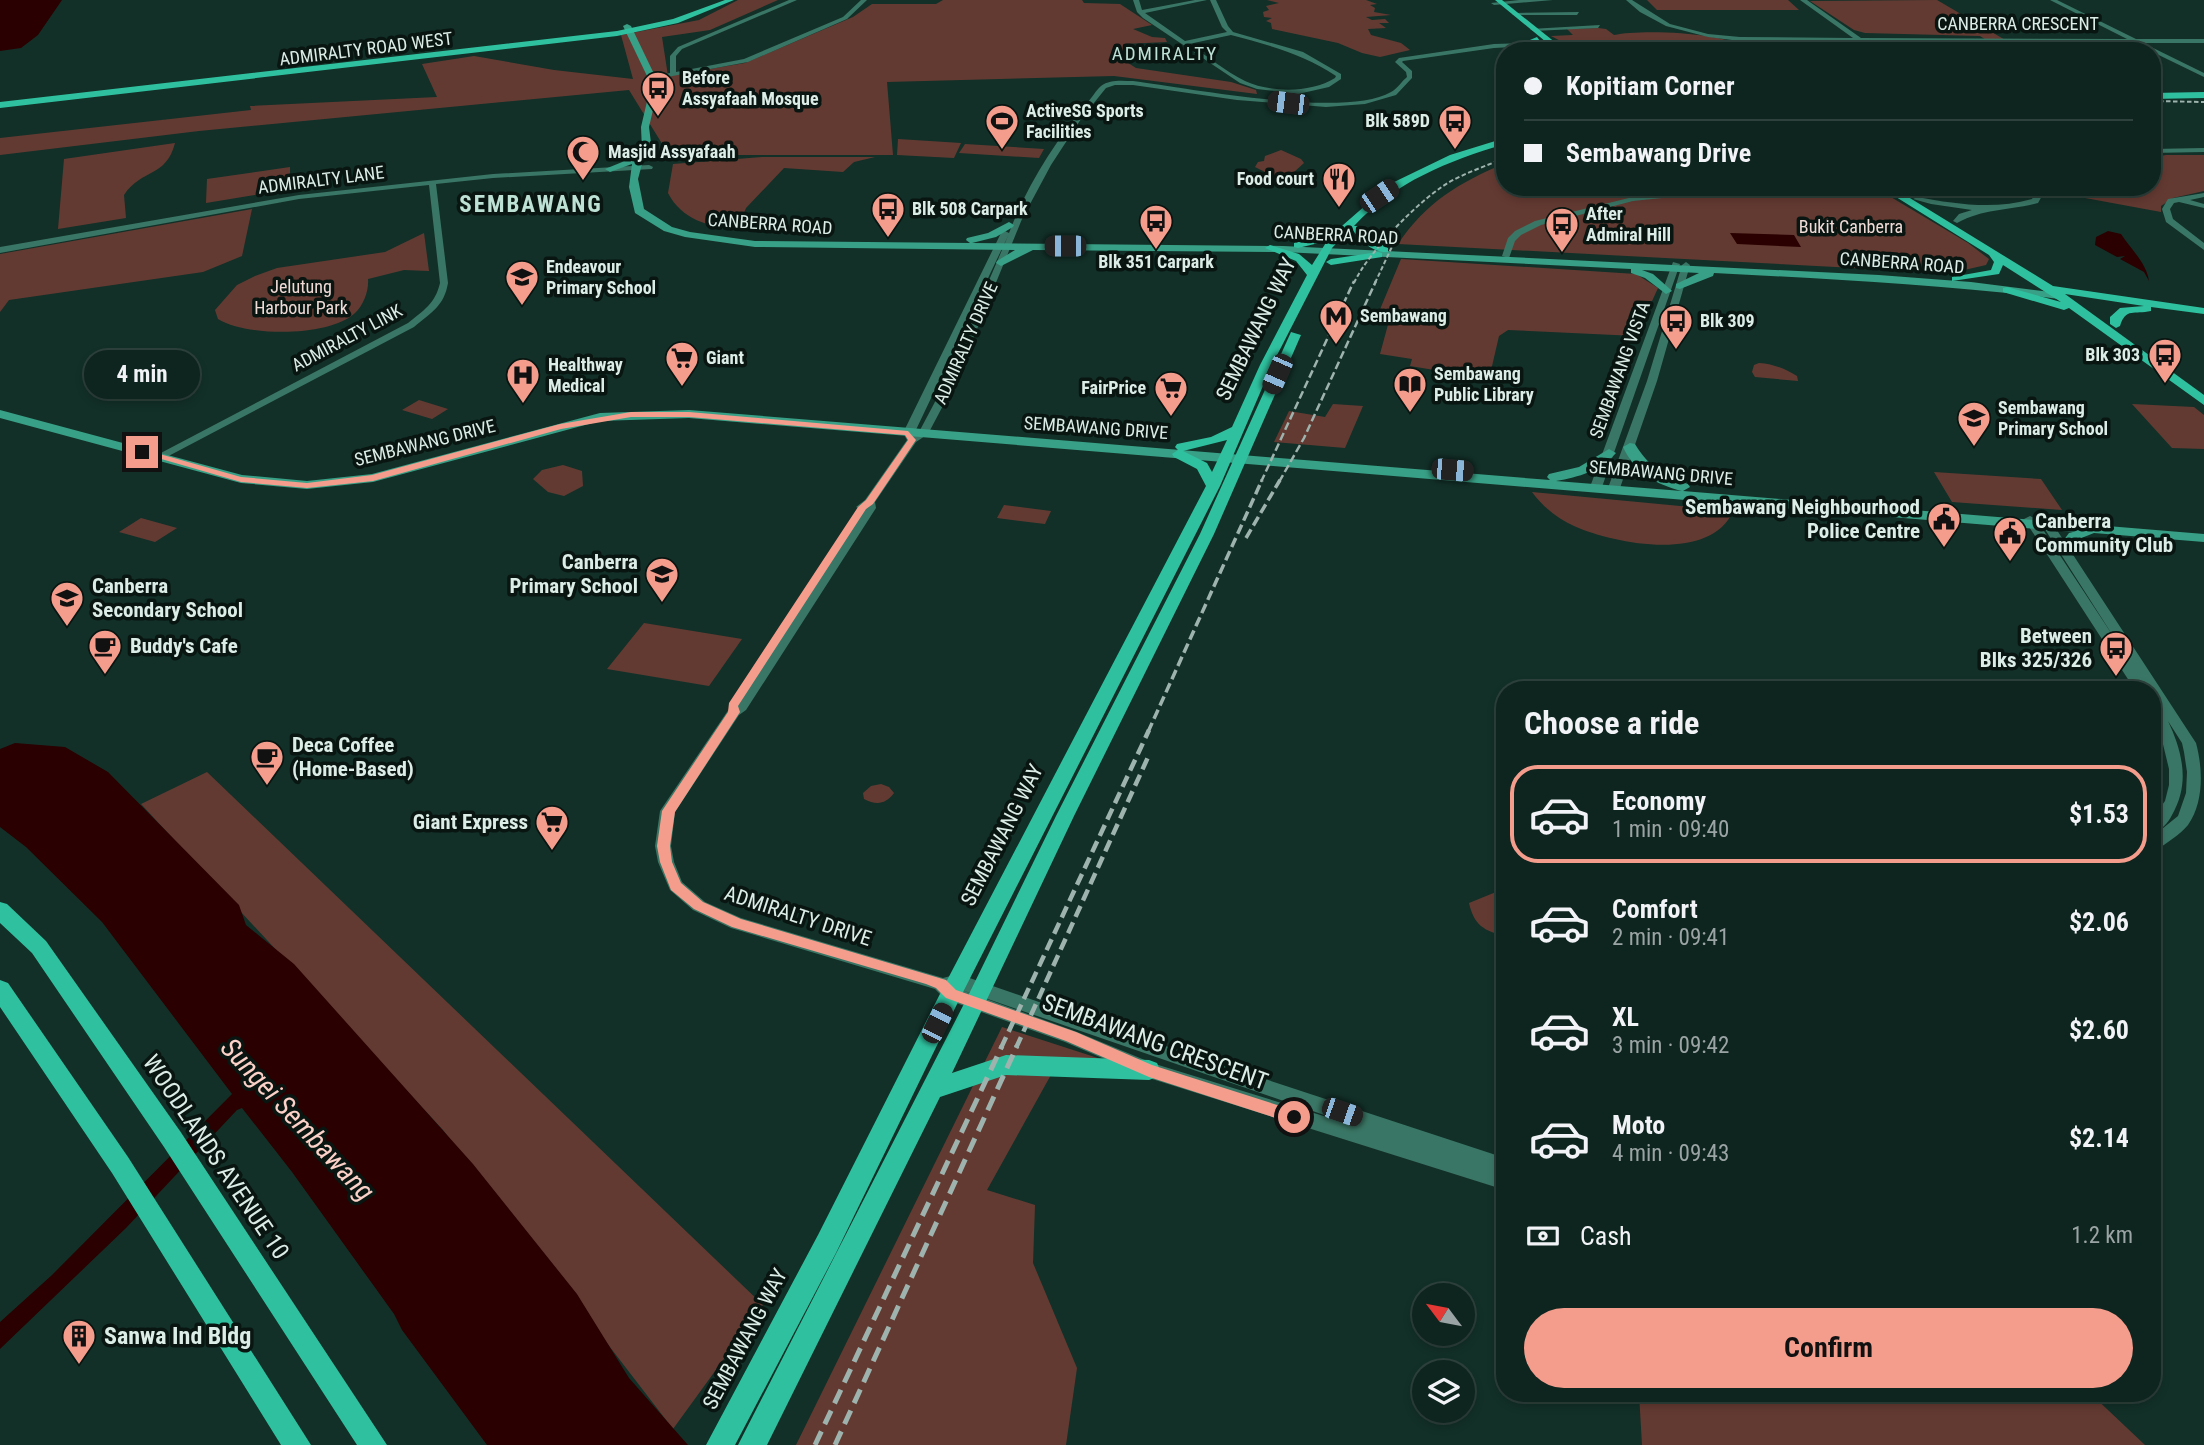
<!DOCTYPE html>
<html lang="en">
<head>
<meta charset="utf-8">
<style>
  body { margin:0; font-family:"Roboto Condensed",sans-serif; background:#172c27; color:#f1f3f6; height:100vh; display:flex; flex-direction:column; font-size:26px; white-space:nowrap }
  * { box-sizing:border-box; margin:0 }
  p { font-size:23px; color:#9ba4a4 }
  .icon { flex:none; width:38px; height:38px; fill:none; stroke:currentColor; stroke-width:2; stroke-linecap:round; stroke-linejoin:round }
  .map { position:relative; flex:1; overflow:hidden }
  .drawer { position:absolute; left:1496px; top:681px; width:665px; height:721px; display:flex; flex-direction:column; background:#0e241e; border-radius:28px; box-shadow:0 4px 10px #0003,0 0 0 2px #2e413c }
  .drawer>* { flex:none }
  .top-card { position:absolute; left:1496px; top:42px; width:665px; height:154px; border-radius:28px; box-shadow:0 4px 10px #0003,0 0 0 2px #2e413c; display:grid; align-content:center; height:154px; padding:0 28px; background:#0e241e }
  .needle { width:46px; rotate:302deg }
  .tools { position:absolute; left:1412px; top:1283px; display:grid; gap:14px }
  .tools a { display:grid; place-items:center; width:63px; height:63px; border-radius:50%; background:#0e241e; box-shadow:0 4px 10px #0003,0 0 0 2px #2e413c; font-size:35px }
  .end { position:absolute; width:32px; height:32px; margin:-16px; border:9px solid #f49d8d; background:#111; box-shadow:0 0 0 4px #111 }
  .from { border-radius:50% }
  .bubble { position:absolute; height:49px; border-radius:24px; background:#0e241e; box-shadow:0 4px 10px #0003,0 0 0 2px #2e413c; font-size:23px; font-weight:700; line-height:49px; text-align:center }
  .car { position:absolute; width:21px; height:42px; margin:-21px -10px; border-radius:9px; box-shadow:0 0 5px 2px #0007; background:linear-gradient(#222 24%,#8ab4d8 0 40%,#222 0 76%,#8ab4d8 0 86%,#222 0) }
  .top-card b { display:flex; align-items:center; gap:24px; height:66px; font-size:26px }
  .top-card b+b { border-top:2px solid #2e413c }
  .top-card i { width:18px; height:18px; background:#f1f3f6 }
  ul { padding:0; list-style:none }
  li { display:flex; align-items:center; gap:21px; height:98px; margin:0 14px 10px; padding:0 14px; border:4px solid transparent; border-radius:28px }
  li div { flex:1 }
  li b { display:block; font-size:26px }
  li em { font-style:normal; font-weight:700 }
  li.active { border-color:#f49d8d }
  li>.icon { width:63px; height:63px; stroke-width:1.5 }
  h2 { padding:0 28px; font-size:32px; line-height:84px }
  .pay { display:flex; align-items:center; gap:18px; height:77px; padding:0 28px; font-size:26px }
  .pay p { margin-inline-start:auto }
  .primary-button { display:flex; gap:14px; margin-top:auto; padding:14px 28px }
  .primary-button a { flex:1; height:80px; border-radius:42px; background:#f49d8d; color:#111; font-size:28px; font-weight:700; line-height:80px; text-align:center }
  .map>svg:first-child { display:block }
  .green { fill:#633a32 }
  .water { fill:#2a0000 }
  .lines { fill:none; stroke-linecap:round; stroke-linejoin:round }
  .street { fill:#3a7665; fill-rule:evenodd }
  .secondary { fill:#38a086; fill-rule:evenodd }
  .primary { fill:#2fc19f; fill-rule:evenodd }
  .rail-far4 { stroke:#9eb3ad; stroke-width:2; stroke-dasharray:4.5 2.5; stroke-linecap:butt }
  .rail-far3 { stroke:#9eb3ad; stroke-width:2.5; stroke-dasharray:8 3.5; stroke-linecap:butt }
  .rail-far2 { stroke:#9eb3ad; stroke-width:3.5; stroke-dasharray:10 4.5; stroke-linecap:butt }
  .rail-far1 { stroke:#9eb3ad; stroke-width:4.5; stroke-dasharray:12 6; stroke-linecap:butt }
  .rail { stroke:#9eb3ad; stroke-width:5; stroke-dasharray:15 8; stroke-linecap:butt }
  .route { fill:#f49d8d }
  .labels { text-anchor:middle; stroke-width:7; stroke-linejoin:round; paint-order:stroke }
  .far-street-label { font-size:18px; fill:#dcede7; stroke:#091511 }
  .far-poi-label { font-size:18px; font-weight:bold; fill:#dcede7; stroke:#091511; text-anchor:start }
  .far-park-label { font-size:18px; fill:#f0dbd7; stroke:#091511 }
  .far-neighbourhood-label { font-size:19px; letter-spacing:2px; fill:#bee1d5; stroke:#091511 }
  .street-label { font-size:21px; fill:#dcede7; stroke:#091511 }
  .poi-label { font-size:21px; font-weight:bold; fill:#dcede7; stroke:#091511; text-anchor:end }
  .far-district-label { font-size:23px; font-weight:bold; letter-spacing:2px; fill:#bee1d5; stroke:#091511 }
  .near-street-label { font-size:24px; fill:#dcede7; stroke:#091511 }
  .near-poi-label { font-size:24px; font-weight:bold; fill:#dcede7; stroke:#091511; text-anchor:start }
  .near-water-label { font-size:28px; font-style:italic; fill:#fbd1c8; stroke:#091511 }
</style>
</head>
<body>
<div class="map">
<svg width="2204" height="1445" viewBox="0 0 2204 1445">
  <rect width="100%" height="100%" fill="#123028"/>
  <path class="green" d="M738 0H778L710 30 662 37 668 76 745 63 853 17 872 4H936L943 0H1082L1084 3 1120 4 1152 25 1133 29 1152 37 1165 38 1167 42 1123 44 1125 61 1136 68 1231 82 1256 90 1257 94 1114 76 887 82 893 155H669L629 90 199 131 0 155V138L251 110 250 106 437 97 422 64 474 56 554 70 633 79 621 35 699 20Z
    M1267 0H1366L1377 4 1370 5 1375 8 1374 12 1391 15 1366 17 1372 20 1385 19 1389 23H1379L1386 28 1368 29 1371 35 1401 43 1410 50 1380 57 1362 53 1338 43 1272 29 1271 23 1266 21 1272 18 1264 17 1263 12 1269 10 1266 6 1279 3Z
    M1647 0H1788L1799 10H1657Z
    M1937 0 2024 51H2003L1980 36 1865 33 1854 30 1810 1Z
    M1598 28 1606 29 1614 35C1642 29 1730 32 1752 51H1580L1551 36 1573 35 1567 29Z
    M898 139 961 143 954 158 897 155Z
    M175 143C166 178 142 168 124 195L126 218 58 229 64 159Z
    M965 144 1044 149 1039 158 959 153Z
    M1281 150 1301 159 1304 163 1294 172 1277 178 1255 167 1258 162 1264 161 1265 156Z
    M2166 155H2204V191L2173 198 2161 206V212L2058 193 2060 187H2152L2153 157Z
    M762 157H875L854 162 843 172 784 168 746 208 737 230C708 226 682 220 668 193L673 164Z
    M1505 163V187H1874L1968 243 1989 259 1986 265 1951 273 1398 244C1426 202 1459 183 1505 163Z
    M290 167V189L206 203 207 179Z
    M252 209 242 256 203 272 9 300 0 312V254Z
    M424 233 429 271 404 270 368 279C369 290 364 305 355 313 330 337 247 337 218 319L215 310 237 285 255 276 277 268 385 252Z
    M1401 259 1636 274 1658 288 1636 336 1508 330 1499 336 1489 379 1410 366 1412 359 1380 354 1389 321 1376 319Z
    M1759 363C1774 364 1785 369 1797 376L1798 381 1755 377 1752 372 1754 365Z
    M419 400 448 409 432 419 402 410Z
    M1333 404 1363 406 1345 448 1274 442 1289 411 1325 417Z
    M2132 404 2194 407 2204 415V449L2172 448Z
    M563 465 582 471 583 486 564 496 548 492 533 479 542 470Z
    M1934 472 2041 479 2062 510 1952 502Z
    M1532 492 1733 511C1711 563 1614 544 1574 526 1557 518 1543 507 1532 492Z
    M1004 505 1051 511 1045 524 997 518Z
    M141 518 177 528 155 542 119 532Z
    M644 623 742 639 709 686 607 669Z
    M207 772 763 1305 673 1429 443 1130 141 804Z
    M881 784 889 787 894 793C885 805 876 805 864 799L863 793 871 786Z
    M1496 892 1505 901V936C1484 931 1474 925 1469 903Z
    M1002 1027 1107 1061 1052 1073 987 1190 1035 1205 1033 1263 1077 1368 1066 1445H796Z
    M1639 1393H2090L2145 1445H1642Z"/>
  <path class="water" d="M0 0H62L38 35 21 48 0 51Z
    M2108 231 2121 234C2131 249 2147 264 2149 281L2144 272 2120 259 2125 256 2117 257 2095 245 2096 237Z
    M1730 233 1794 235 1801 247 1737 244Z
    M15 743 65 747 108 772 239 905 246 925 294 964 473 1164 577 1294 629 1378 688 1445H487L402 1330 394 1314 292 1172 242 1108 237 1110 126 1228 0 1349V1322L52 1275 232 1094 102 922 26 847 0 827V749Z"/>
  <g class="lines">
    <path class="street" d="M789 0H797L682 49 676 56V72L744 59 843 17 861 0H867L847 19 748 62 651 80 648 78 670 73V56L678 47Z
      M1133 0H1139L1142 10 1195 0H1207L1145 13 1185 41 1227 32 1222 27 1210 0H1216L1228 26 1233 32 1303 52 1341 74V79L1329 87 1298 94 1257 89 1240 83 1143 18 1137 12ZM1231 35C1268 45 1304 54 1336 76L1335 78C1311 93 1271 93 1245 81 1225 71 1207 56 1189 44Z
      M1519 0H1553L1494 5 1491 3Z
      M1626 0H1632L1670 24 1708 34 1740 37 1853 38 1800 0H1807L1861 38 2127 39 2050 0H2057L2136 39H2204V43H2143L2204 73V77L2134 43H1862L1740 41 1708 37 1666 26 1640 12Z
      M1579 12 1577 15H1512L1515 13Z
      M1600 25 1598 28 1533 31 1530 29Z
      M1551 42 1553 45 1494 48 1403 61 1402 62 1412 71V78L1396 95 1365 104 1326 107 1237 100 1133 85H1115L1106 88 1081 119 1051 165 1022 219 955 383 928 434 916 442 875 502 876 508 746 710 739 715 675 812 671 846 674 862 682 882 705 902 741 918 943 978 958 974 1180 1051 1505 1158V1190L1149 1078 1065 1042 945 999 935 989 731 928 693 910 670 890 658 862 655 846 660 811 729 709 736 704 863 510 856 507 865 500 907 440 903 433 1001 233 1005 231 1009 233C1026 187 1056 140 1087 103 1092 98 1096 90 1101 86 1110 79 1123 81 1133 81 1189 88 1345 119 1391 92 1397 89 1402 81 1407 77L1406 72 1395 62 1399 58 1494 44ZM1008 236 945 383 919 432 914 434ZM956 988 1356 1126 1152 1063 1077 1032Z
      M2204 148V152L2152 153V149Z
      M649 165 653 167 652 169 493 178 436 184 448 283C444 306 432 312 414 327L161 460 157 459V455L408 323C424 310 435 304 440 283L429 185 299 199 0 253V247L299 195 493 174Z
      M2039 187H2047L2038 203C2007 211 1985 208 1957 223L1953 221 1959 214 1972 210 1931 204 1913 199 1917 197C1955 204 1994 210 2032 199Z
      M1698 190 1702 192 1701 194 1633 201 1541 225 1521 235 1515 241 1509 258 1502 256 1508 238 1515 231 1535 221 1633 197Z
      M2204 193V197L2190 200 2204 204V208L2179 202 2174 203 2170 209 2173 219 2204 243V250L2166 222 2162 209 2168 199Z
      M1673 262 1680 264 1602 487 1600 489H1592L1590 487Z
      M1686 262 1690 265 1657 381 1620 488 1618 490H1610L1608 488 1647 381 1682 265Z
      M2030 516 2036 519 2117 642 2039 520 2045 517 2049 518 2196 743C2203 769 2204 802 2188 825 2180 835 2167 842 2157 850L2152 852V837L2178 816 2186 793 2187 772 2184 752 2182 743 2168 721C2183 753 2190 784 2172 815 2168 823 2161 831 2152 833V818L2165 801 2169 785V769L2161 736 2152 719V701L2156 702 2152 697V690H2135L2024 519Z"/>
    <path class="secondary" d="M627 24 631 26 655 76 657 93 649 127 652 151 642 164 638 179 644 209 672 227 690 232 755 241 970 243 966 240 967 238 988 233 1009 222 1014 225 1013 227 996 237 972 243 1283 246 1879 275 1971 282 2059 293 2065 296 2059 299C1944 285 1830 279 1714 273L1713 276 1680 289 1676 288V284L1699 273 1642 270 1653 274 1670 289 1672 291 1666 294 1645 278 1631 273V269L1283 252 1033 250 1001 266 996 263 997 261 1015 250 755 247 685 237 664 231 635 213 629 187 632 164 610 172 605 169 637 156 642 150 641 127 649 93 647 76 623 26Z
      M0 410 242 475 307 481 372 474 600 413 689 410 1550 480 1547 477 1549 474 1579 467 1609 449 1616 453C1600 471 1579 477 1556 481L1682 491C1655 484 1635 473 1623 447L1630 443 1635 444C1649 467 1663 476 1688 484L1690 487 1683 491 2204 534V542L2094 533 2079 539 2069 552 2064 553 2057 549 2069 533 2073 532 689 418 600 421 373 482 307 489 241 483 0 418Z"/>
    <path class="primary" d="M725 0H734L678 23 617 36 0 108V102L617 31 673 19Z
      M1495 0H1502L1566 51H1557Z
      M1537 37 1540 41 1522 47 1518 45Z
      M2204 92V98L2152 99V93Z
      M1505 138V144C1448 161 1395 182 1354 226H1360L1371 239 1388 248V252C1372 253 1360 240 1351 228L1332 248 1272 365 1220 486 960 998 836 1253 735 1445H706L818 1235 943 988 1206 486 1197 469 1174 457 1172 454 1178 450 1175 447 1177 444 1211 437 1232 427 1260 365 1307 275 1296 261 1265 248 1270 245 1299 254 1312 265 1327 241 1298 248 1294 247V243L1335 232 1390 184 1450 155ZM1227 440 1212 472 1207 463 1183 451Z
      M1880 187H1892L2053 286 2204 308V314L2151 307V311C2134 315 2126 307 2120 326L2116 328 2110 324V317L2120 308 2144 306 2065 294 2204 395V405L2069 308 2064 310 2003 292V288L2007 287 2061 302 2003 265 1999 274 1952 281V277L1991 270 1994 262 1989 255Z
      M1378 252 1382 253V257L1331 265 1326 262 1331 259Z
      M1291 332 1301 335 1214 534 1074 816 952 1073 1006 1055 1149 1060 1157 1063 1160 1070 1157 1077 1149 1080 1006 1075 940 1097 767 1445H738L967 998 1056 816 1200 534Z
      M0 902 7 904 46 941 180 1131 387 1445H357L164 1147 32 953 0 923Z
      M0 980 8 983 128 1157 311 1445H281L112 1173 0 1007Z"/>
    <path class="rail-far4" d="M2152 101 2204 102
      M1354 283C1368 252 1424 194 1455 179 1471 171 1488 165 1505 158
      M1375 283 1396 238"/>
    <path class="rail-far3" d="M1261 482 1354 281
      M1279 482 1304 438 1376 281"/>
    <path class="rail-far2" d="M1246 538 1280 480
      M1148 732 1262 480"/>
    <path class="rail-far1" d="M1001 1048 1149 730
      M1016 1048 1149 755"/>
    <path class="rail" d="M815 1445 1002 1046
      M835 1445 1017 1046"/>
  </g>
  <path class="route" d="M631 412H689L908 431 916 440 873 504 866 509 738 706 740 712 675 812 670 846 672 862 681 883 703 902 741 919 946 980 956 990 1076 1032 1152 1065 1299 1112 1302 1117 1299 1122 1294 1124 1149 1077 1066 1041 946 998 936 988 926 984 732 927 694 909 671 890 660 862 657 846 662 811 728 712 729 703 858 507 866 500 908 440 905 435 689 417H631L561 429 373 481 307 488 241 482 137 452 142 449 241 477 307 483 372 475 560 424Z"/>
  <defs>
    <symbol id="bus-pin" viewBox="-11 -11 22 30"><path d="M0 17L-7.5 6A9.5 9.5 0 1 1 7.5 6Z" fill="#f49d8d" stroke="#091511"/><path d="M-5-6H5V4H4V6H2V4H-2V6H-4V4H-5ZM-3.5-4V0h7V-4ZM-3.5 1.2v1.5H-2V1.2ZM2 1.2v1.5H3.5V1.2Z" fill="#111"/></symbol>
    <symbol id="stadium-pin" viewBox="-11 -11 22 30"><path d="M0 17L-7.5 6A9.5 9.5 0 1 1 7.5 6Z" fill="#f49d8d" stroke="#091511"/><path d="M0-5a6.5 5 0 1 0 0 10a6.5 5 0 1 0 0-10ZM-3.5-1.8h7v3.6h-7Z" fill="#111"/></symbol>
    <symbol id="mosque-pin" viewBox="-11 -11 22 30"><path d="M0 17L-7.5 6A9.5 9.5 0 1 1 7.5 6Z" fill="#f49d8d" stroke="#091511"/><path d="M3.5-4.9A6 6 0 1 0 3.5 4.9A5 5 0 1 1 3.5-4.9Z" fill="#111"/></symbol>
    <symbol id="restaurant-pin" viewBox="-11 -11 22 30"><path d="M0 17L-7.5 6A9.5 9.5 0 1 1 7.5 6Z" fill="#f49d8d" stroke="#091511"/><path d="M-5-6h1v4h1v-4h1v4h1v-4h1v5L-1.5 .5V6h-2V.5L-5-1ZM5-6V6H3V1.5H1.5Q1.5-4 5-6Z" fill="#111"/></symbol>
    <symbol id="school-pin" viewBox="-11 -11 22 30"><path d="M0 17L-7.5 6A9.5 9.5 0 1 1 7.5 6Z" fill="#f49d8d" stroke="#091511"/><path d="M0-5L7-2L0 1L-7-2ZM-4 1L0 2.5L4 1V4Q0 6-4 4Z" fill="#111"/></symbol>
    <symbol id="metro-pin" viewBox="-11 -11 22 30"><path d="M0 17L-7.5 6A9.5 9.5 0 1 1 7.5 6Z" fill="#f49d8d" stroke="#091511"/><path d="M-5.5 5V-5H-3L0 0L3-5H5.5V5H3V-.5L0 4L-3-.5V5Z" fill="#111"/></symbol>
    <symbol id="supermarket-pin" viewBox="-11 -11 22 30"><path d="M0 17L-7.5 6A9.5 9.5 0 1 1 7.5 6Z" fill="#f49d8d" stroke="#091511"/><path d="M-6-5.5h2.5l.6 2H6L4.5 2H-2.5L-4.4-4H-6ZM-1.5 3.2a1.3 1.3 0 1 0 .1 0ZM3 3.2a1.3 1.3 0 1 0 .1 0Z" fill="#111"/></symbol>
    <symbol id="hospital-pin" viewBox="-11 -11 22 30"><path d="M0 17L-7.5 6A9.5 9.5 0 1 1 7.5 6Z" fill="#f49d8d" stroke="#091511"/><path d="M-5-5h3v3.5h4V-5h3V5h-3V1.5h-4V5h-3Z" fill="#111"/></symbol>
    <symbol id="library-pin" viewBox="-11 -11 22 30"><path d="M0 17L-7.5 6A9.5 9.5 0 1 1 7.5 6Z" fill="#f49d8d" stroke="#091511"/><path d="M-6-4Q-3-5.5-.7-3.5V5Q-3 3-6 4ZM6-4Q3-5.5 .7-3.5V5Q3 3 6 4Z" fill="#111"/></symbol>
    <symbol id="civic-pin" viewBox="-11 -11 22 30"><path d="M0 17L-7.5 6A9.5 9.5 0 1 1 7.5 6Z" fill="#f49d8d" stroke="#091511"/><path d="M-.6-6.5H3V-4.5H.6V-3L4-1V1h2V6H-6V1h2V-1L-.6-3ZM-1.2 2.5V6h2.4V2.5Z" fill="#111"/></symbol>
    <symbol id="cafe-pin" viewBox="-11 -11 22 30"><path d="M0 17L-7.5 6A9.5 9.5 0 1 1 7.5 6Z" fill="#f49d8d" stroke="#091511"/><path d="M-5.5-4.5H6V0H3Q3 3.5 0 3.5H-2.5Q-5.5 3.5-5.5 0ZM3-3.2v2h1.7v-2ZM-6 4.5H4V6H-6Z" fill="#111"/></symbol>
    <symbol id="building-pin" viewBox="-11 -11 22 30"><path d="M0 17L-7.5 6A9.5 9.5 0 1 1 7.5 6Z" fill="#f49d8d" stroke="#091511"/><path d="M-4-6H4V6H1V3H-1V6H-4ZM-2.5-4.3h1.7v1.8h-1.7ZM.8-4.3h1.7v1.8H.8ZM-2.5-1h1.7V.8h-1.7ZM.8-1h1.7V.8H.8Z" fill="#111"/></symbol>
  </defs>
  <g fill-rule="evenodd">
    <use href="#bus-pin" x="639" y="69" width="38" height="52"/>
    <use href="#stadium-pin" x="983" y="102" width="38" height="52"/>
    <use href="#bus-pin" x="1436" y="102" width="38" height="52"/>
    <use href="#mosque-pin" x="564" y="133" width="38" height="52"/>
    <use href="#restaurant-pin" x="1320" y="160" width="38" height="52"/>
    <use href="#bus-pin" x="869" y="190" width="38" height="52"/>
    <use href="#bus-pin" x="1137" y="202" width="38" height="52"/>
    <use href="#bus-pin" x="1543" y="205" width="38" height="52"/>
    <use href="#school-pin" x="503" y="258" width="38" height="52"/>
    <use href="#metro-pin" x="1317" y="297" width="38" height="52"/>
    <use href="#bus-pin" x="1657" y="302" width="38" height="52"/>
    <use href="#bus-pin" x="2146" y="336" width="38" height="52"/>
    <use href="#supermarket-pin" x="663" y="339" width="38" height="52"/>
    <use href="#hospital-pin" x="504" y="356" width="38" height="52"/>
    <use href="#library-pin" x="1391" y="365" width="38" height="52"/>
    <use href="#supermarket-pin" x="1152" y="369" width="38" height="52"/>
    <use href="#school-pin" x="1955" y="399" width="38" height="52"/>
    <use href="#civic-pin" x="1925" y="500" width="38" height="52"/>
    <use href="#civic-pin" x="1991" y="514" width="38" height="52"/>
    <use href="#school-pin" x="643" y="555" width="38" height="52"/>
    <use href="#school-pin" x="48" y="579" width="38" height="52"/>
    <use href="#cafe-pin" x="86" y="627" width="38" height="52"/>
    <use href="#bus-pin" x="2097" y="629" width="38" height="52"/>
    <use href="#cafe-pin" x="248" y="738" width="38" height="52"/>
    <use href="#supermarket-pin" x="533" y="803" width="38" height="52"/>
    <use href="#building-pin" x="60" y="1317" width="38" height="52"/>
  </g>
  <g class="labels">
    <g class="far-street-label">
      <text x="2018" y="30">CANBERRA CRESCENT</text>
      <text transform="translate(366 49) rotate(-7)" y="6">ADMIRALTY ROAD WEST</text>
      <text transform="translate(321 180) rotate(-7)" y="6">ADMIRALTY LANE</text>
      <text transform="translate(770 224) rotate(4)" y="6">CANBERRA ROAD</text>
      <text transform="translate(1336 235) rotate(3)" y="6">CANBERRA ROAD</text>
      <text transform="translate(1902 263) rotate(4)" y="6">CANBERRA ROAD</text>
      <text transform="translate(347 338) rotate(-28)" y="6">ADMIRALTY LINK</text>
      <text transform="translate(966 343) rotate(-66)" y="6">ADMIRALTY DRIVE</text>
      <text transform="translate(1620 370) rotate(-70)" y="6">SEMBAWANG VISTA</text>
      <text transform="translate(1096 428) rotate(4)" y="6">SEMBAWANG DRIVE</text>
      <text transform="translate(425 443) rotate(-14)" y="6">SEMBAWANG DRIVE</text>
      <text transform="translate(1661 473) rotate(5)" y="6">SEMBAWANG DRIVE</text>
    </g>
    <g class="far-poi-label">
      <text x="682" y="84">Before<tspan x="682" dy="21">Assyafaah Mosque</tspan></text>
      <text x="1026" y="117">ActiveSG Sports<tspan x="1026" dy="21">Facilities</tspan></text>
      <text x="1430" y="127" text-anchor="end">Blk 589D</text>
      <text x="608" y="158">Masjid Assyafaah</text>
      <text x="1314" y="185" text-anchor="end">Food court</text>
      <text x="912" y="215">Blk 508 Carpark</text>
      <text x="1586" y="220">After<tspan x="1586" dy="21">Admiral Hill</tspan></text>
      <text x="1156" y="268" text-anchor="middle">Blk 351 Carpark</text>
      <text x="546" y="273">Endeavour<tspan x="546" dy="21">Primary School</tspan></text>
      <text x="1360" y="322">Sembawang</text>
      <text x="1700" y="327">Blk 309</text>
      <text x="2140" y="361" text-anchor="end">Blk 303</text>
      <text x="706" y="364">Giant</text>
      <text x="548" y="371">Healthway<tspan x="548" dy="21">Medical</tspan></text>
      <text x="1434" y="380">Sembawang<tspan x="1434" dy="21">Public Library</tspan></text>
      <text x="1146" y="394" text-anchor="end">FairPrice</text>
      <text x="1998" y="414">Sembawang<tspan x="1998" dy="21">Primary School</tspan></text>
    </g>
    <g class="far-park-label">
      <text x="1851" y="233">Bukit Canberra</text>
      <text x="301" y="293">Jelutung<tspan x="301" dy="21">Harbour Park</tspan></text>
    </g>
    <g class="far-neighbourhood-label">
      <text x="1165" y="60">ADMIRALTY</text>
    </g>
    <g class="street-label">
      <text transform="translate(1256 329) rotate(-64)" y="7">SEMBAWANG WAY</text>
      <text transform="translate(1002 835) rotate(-63)" y="7">SEMBAWANG WAY</text>
      <text transform="translate(798 916) rotate(18)" y="7">ADMIRALTY DRIVE</text>
      <text transform="translate(745 1339) rotate(-62)" y="7">SEMBAWANG WAY</text>
    </g>
    <g class="poi-label">
      <text x="1920" y="514">Sembawang Neighbourhood<tspan x="1920" dy="24">Police Centre</tspan></text>
      <text x="2035" y="528" text-anchor="start">Canberra<tspan x="2035" dy="24">Community Club</tspan></text>
      <text x="638" y="569">Canberra<tspan x="638" dy="24">Primary School</tspan></text>
      <text x="92" y="593" text-anchor="start">Canberra<tspan x="92" dy="24">Secondary School</tspan></text>
      <text x="2092" y="643">Between<tspan x="2092" dy="24">Blks 325/326</tspan></text>
      <text x="130" y="653" text-anchor="start">Buddy's Cafe</text>
      <text x="292" y="752" text-anchor="start">Deca Coffee<tspan x="292" dy="24">(Home-Based)</tspan></text>
      <text x="528" y="829">Giant Express</text>
    </g>
    <g class="far-district-label">
      <text x="531" y="212">SEMBAWANG</text>
    </g>
    <g class="near-street-label">
      <text transform="translate(1155 1042) rotate(20)" y="8">SEMBAWANG CRESCENT</text>
      <text transform="translate(216 1157) rotate(56)" y="8">WOODLANDS AVENUE 10</text>
    </g>
    <g class="near-poi-label">
      <text x="104" y="1344">Sanwa Ind Bldg</text>
    </g>
    <g class="near-water-label">
      <text transform="translate(298 1119) rotate(47)" y="10">Sungei Sembawang</text>
    </g>
  </g>
</svg>
<div class="tools">
<a><svg class="needle" viewBox="-14 -14 28 28"><path d="M0-13l5 13h-10z" fill="#e53935"/><path d="M0 13l5-13h-10z" fill="#9ba4a4"/></svg></a>
<a><svg class="icon" aria-label="layers" viewBox="0 0 24 24"><path d="M12 4l9 5-9 5-9-5zM3 14l9 5 9-5"/></svg></a>
</div>
<i class="end from" style="left:1294px;top:1117px"></i>
<i class="end" style="left:142px;top:452px"></i>
<div class="bubble" style="left:84px;top:350px;width:116px">4 min</div>
<i class="car" style="left:1288px;top:103px;rotate:277deg"></i>
<i class="car" style="left:1379px;top:196px;rotate:56deg"></i>
<i class="car" style="left:1065px;top:246px;rotate:270deg"></i>
<i class="car" style="left:1277px;top:374px;rotate:204deg"></i>
<i class="car" style="left:1452px;top:470px;rotate:95deg"></i>
<i class="car" style="left:937px;top:1023px;rotate:26deg"></i>
<i class="car" style="left:1342px;top:1112px;rotate:109deg"></i>
<div class="top-card">
<b><i class="from"></i>Kopitiam Corner</b>
<b><i></i>Sembawang Drive</b>
</div>
<section class="drawer">
<h2>Choose a ride</h2>
<ul>
<li class="active"><svg class="icon" aria-label="car" viewBox="0 0 24 24"><path d="M5 17H2v-5l4-1 3-4h7l3 4 3 1v5h-3M9 17h6M6 11h13"/><circle cx="7" cy="17" r="2"/><circle cx="17" cy="17" r="2"/></svg><div><b>Economy</b><p>1 min · 09:40</p></div><em>$1.53</em></li>
<li><svg class="icon" aria-label="car" viewBox="0 0 24 24"><path d="M5 17H2v-5l4-1 3-4h7l3 4 3 1v5h-3M9 17h6M6 11h13"/><circle cx="7" cy="17" r="2"/><circle cx="17" cy="17" r="2"/></svg><div><b>Comfort</b><p>2 min · 09:41</p></div><em>$2.06</em></li>
<li><svg class="icon" aria-label="car" viewBox="0 0 24 24"><path d="M5 17H2v-5l4-1 3-4h7l3 4 3 1v5h-3M9 17h6M6 11h13"/><circle cx="7" cy="17" r="2"/><circle cx="17" cy="17" r="2"/></svg><div><b>XL</b><p>3 min · 09:42</p></div><em>$2.60</em></li>
<li><svg class="icon" aria-label="car" viewBox="0 0 24 24"><path d="M5 17H2v-5l4-1 3-4h7l3 4 3 1v5h-3M9 17h6M6 11h13"/><circle cx="7" cy="17" r="2"/><circle cx="17" cy="17" r="2"/></svg><div><b>Moto</b><p>4 min · 09:43</p></div><em>$2.14</em></li>
</ul>
<div class="pay"><svg class="icon" aria-label="cash" viewBox="0 0 24 24"><path d="M3 7h18v10H3z"/><circle cx="12" cy="12" r="2"/></svg>Cash<p>1.2 km</p></div>
<div class="primary-button"><a>Confirm</a></div>
</section>
</div>
</body>
</html>
